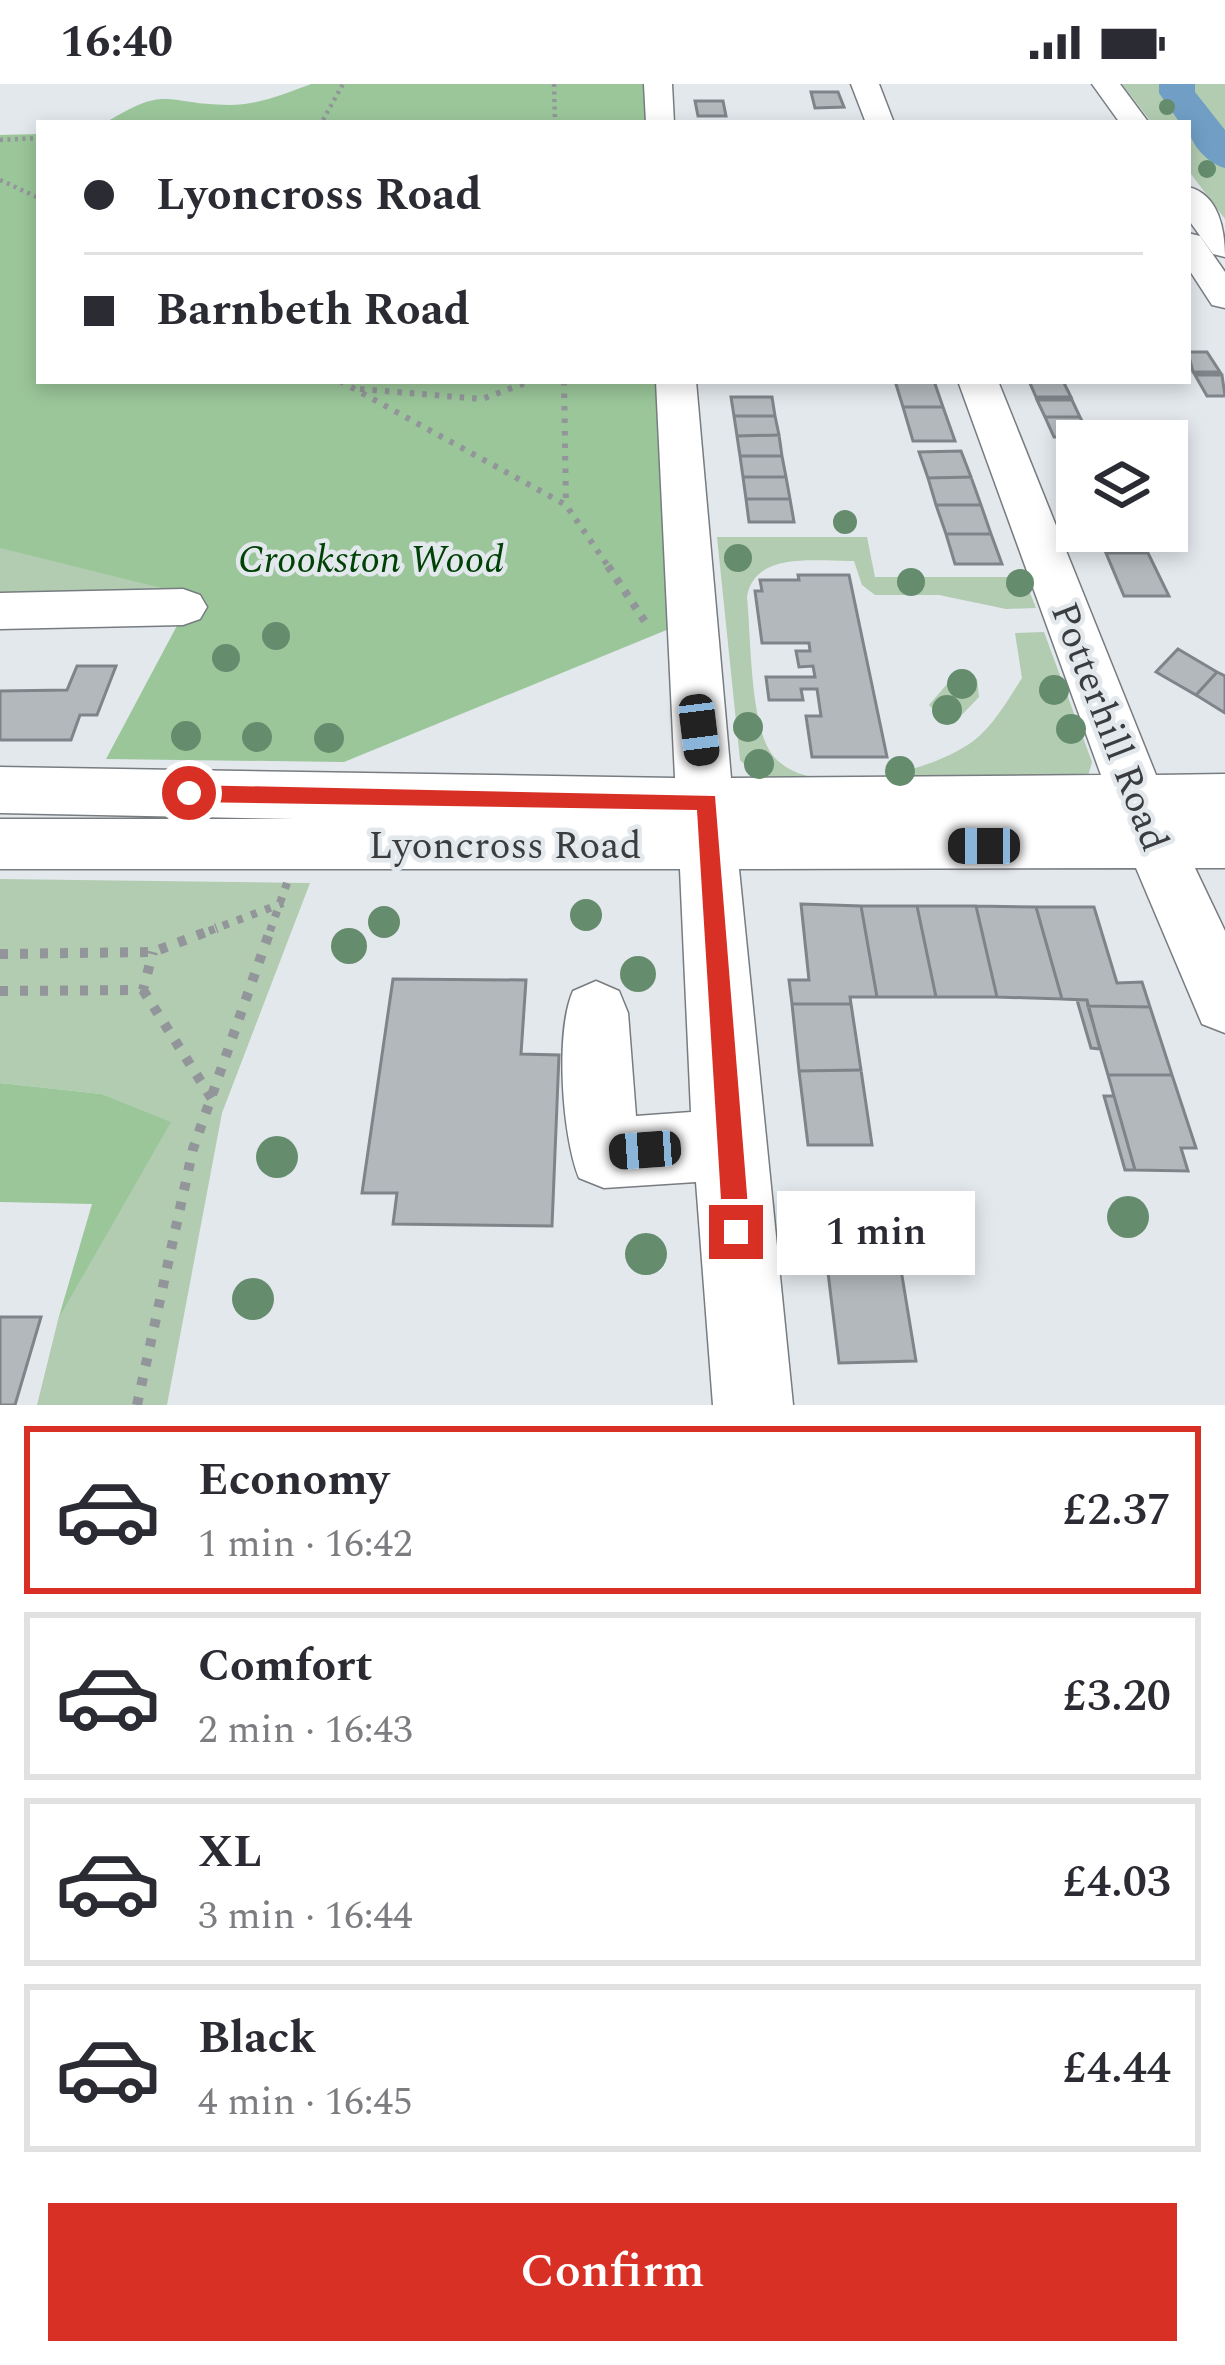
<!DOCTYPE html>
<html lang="en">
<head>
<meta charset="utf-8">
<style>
  body { margin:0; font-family:Spectral,serif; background:#f2f2f3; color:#2b2b33; height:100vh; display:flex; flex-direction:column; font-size:45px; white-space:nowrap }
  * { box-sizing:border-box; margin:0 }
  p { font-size:39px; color:#7c7c81 }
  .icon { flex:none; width:66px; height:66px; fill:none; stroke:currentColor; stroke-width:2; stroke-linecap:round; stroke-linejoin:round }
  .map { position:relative; height:1321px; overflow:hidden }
  .details { display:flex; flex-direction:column; background:#fff; flex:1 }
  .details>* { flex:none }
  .hud { position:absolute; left:36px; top:36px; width:1155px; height:264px; border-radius:0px; box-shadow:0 6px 18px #0003; display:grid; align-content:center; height:264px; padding:0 48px; background:#fff }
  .tools { position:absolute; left:1056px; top:336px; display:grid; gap:24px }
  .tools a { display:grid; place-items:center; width:132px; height:132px; border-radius:0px; background:#fff; box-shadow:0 6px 18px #0003; font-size:60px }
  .end { position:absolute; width:54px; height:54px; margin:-27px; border:15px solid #d93025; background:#fff; box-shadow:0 0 0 6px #fff }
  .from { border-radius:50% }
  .bubble { position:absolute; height:84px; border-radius:0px; background:#fff; box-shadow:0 6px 18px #0003; font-size:39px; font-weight:600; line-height:84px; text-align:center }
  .car { position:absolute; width:36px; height:72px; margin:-36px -18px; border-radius:15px; box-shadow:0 0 9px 3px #0007; background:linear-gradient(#222 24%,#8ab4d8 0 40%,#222 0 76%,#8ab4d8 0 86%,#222 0) }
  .hud b { display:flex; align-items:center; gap:42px; height:114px; font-size:45px }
  .hud b+b { border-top:3px solid #e1e1e2 }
  .hud i { width:30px; height:30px; background:#2b2b33 }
  ul { padding:21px 0 0; list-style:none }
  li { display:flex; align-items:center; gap:36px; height:168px; margin:0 24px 18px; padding:0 24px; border:6px solid #e1e1e2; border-radius:0px }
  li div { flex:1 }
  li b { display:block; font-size:45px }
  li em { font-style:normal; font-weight:600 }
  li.active { border-color:#d93025 }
  li>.icon { width:108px; height:108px; stroke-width:1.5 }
  .primary-button { display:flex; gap:24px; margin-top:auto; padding:24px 48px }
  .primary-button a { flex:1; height:138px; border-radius:0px; background:#d93025; color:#fff; font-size:48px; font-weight:600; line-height:138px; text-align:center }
  .status { display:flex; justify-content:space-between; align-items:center; height:84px; padding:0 60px; background:#fff; direction:ltr }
  .status svg { height:33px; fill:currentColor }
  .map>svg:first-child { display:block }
  .green { fill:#b2ccb1 }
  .forest { fill:#9bc69a }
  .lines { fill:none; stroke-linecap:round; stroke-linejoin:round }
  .river { fill:#709ec5; fill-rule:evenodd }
  .building { fill:#b2b8bc; stroke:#7f8489; stroke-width:3 }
  .minor-casing { stroke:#777c80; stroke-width:3 }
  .path-far3 { stroke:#929599; stroke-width:4.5; stroke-dasharray:3 4.5; stroke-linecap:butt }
  .path-far2 { stroke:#929599; stroke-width:6; stroke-dasharray:4.5 8; stroke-linecap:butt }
  .path-far1 { stroke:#929599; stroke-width:8; stroke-dasharray:6 9; stroke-linecap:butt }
  .path { stroke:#929599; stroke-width:10; stroke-dasharray:8 12; stroke-linecap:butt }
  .minor { fill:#fff; fill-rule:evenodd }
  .tree { fill:#668c6e }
  .route { fill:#d93025 }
  .labels { text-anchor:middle; stroke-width:9; stroke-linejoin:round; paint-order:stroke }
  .park-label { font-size:39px; font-style:italic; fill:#004106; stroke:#e3e8ed }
  .street-label { font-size:39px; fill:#3a3c3e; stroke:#e3e8ed }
</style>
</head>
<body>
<div class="status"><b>16:40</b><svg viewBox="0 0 49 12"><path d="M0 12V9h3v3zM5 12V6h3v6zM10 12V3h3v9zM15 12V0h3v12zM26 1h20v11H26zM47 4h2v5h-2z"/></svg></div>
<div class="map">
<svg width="1225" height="1321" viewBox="0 0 1225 1321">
  <rect width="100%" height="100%" fill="#e3e8ed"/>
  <path class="green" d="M1122 0H1225V135L1188 86V39H1152Z
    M717 453H867L875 493H1024L1036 524 1006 525 939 511H875L862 501 854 477C819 478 754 466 747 513 751 552 750 639 771 669 808 721 937 688 977 654 995 639 1009 614 1022 594L1015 549 1044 548 1092 678 1088 692 762 698 740 676Z
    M0 464H5L199 512 0 510Z
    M960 585 977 595 979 613 954 639H947L929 621Z
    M0 795 310 799 222 1029 167 1321H37L58 1236 170 1038 102 1010 0 999Z"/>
  <path class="forest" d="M311 0H649L651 39H105C169 0 162 20 229 21 258 21 284 10 311 0Z
    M39 50V297H660L669 545 344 678 106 675 180 536 198 513 0 464V51Z
    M0 999 102 1010 171 1038 58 1236 92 1120 0 1118Z"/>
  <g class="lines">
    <path class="river" d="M1159 0H1195V8L1225 46V84C1207 79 1188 59 1188 39H1180L1159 9Z"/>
  </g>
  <path class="building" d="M811 8H838L844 23 815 24Z
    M695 17H723L726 32H698Z
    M1188 268H1207L1220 288H1193Z
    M1195 291H1222L1225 312H1207Z
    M895 297H934L943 323H903Z
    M1029 297H1063L1071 313H1036Z
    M731 313H772L775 332H734Z
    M1037 316H1072L1080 333H1045Z
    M903 323H943L955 357H913Z
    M734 332H775L779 351 737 352Z
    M1045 333H1080L1090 353H1054Z
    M779 351 782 372H740L737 352Z
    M961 367 971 393 928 394 919 368Z
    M740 372H782L786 393H743Z
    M743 393H786L790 415H746Z
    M971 393 981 421H936L928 394Z
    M746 415H790L794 438H749Z
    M936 421H981L991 450H946Z
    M1096 447H1137L1148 469H1106Z
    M946 450H991L1002 480H955Z
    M1106 469H1148L1169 512H1124Z
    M798 491H849L887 673H812L806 632H821L817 605H801L803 616H769L766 593H815L813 582 799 583 796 567H810L809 559H762L755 507H762L760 496H799Z
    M1178 565 1217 588 1196 611 1156 588Z
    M77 582H116L97 631H80L71 656H0V607L67 606Z
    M1217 588 1225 592V629L1196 611Z
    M801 820 861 822 877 913H850L851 920H792L789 896H809Z
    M861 822H917L936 913H877Z
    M917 822H976L997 913H936Z
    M976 822 1036 823 1062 915 997 913Z
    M1036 823H1094L1117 899 1142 898 1150 923 1088 922 1087 916 1062 915Z
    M393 895 526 896 521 970 559 971 552 1142 393 1140 397 1109H362Z
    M1077 916H1087L1100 965 1091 964Z
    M792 920H851L861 986 799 987Z
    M1088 922 1150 923 1172 991H1108Z
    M861 986 872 1061H808L799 987Z
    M1108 991H1172L1196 1064H1181L1188 1087 1135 1086Z
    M1104 1012H1114L1135 1086H1125Z
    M821 1131H892L916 1277 839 1279Z
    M0 1233H41L15 1321H0Z"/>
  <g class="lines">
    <defs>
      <path id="minor" d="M644 0H672L674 39H646Z
        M851 0H879L894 39H866Z
        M1092 0H1120L1149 39H1120Z
        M1188 103C1219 110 1225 146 1225 173L1213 170 1188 135Z
        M1188 149 1200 152 1225 188V224L1212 221 1188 184Z
        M656 297H696L731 694 1101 691 958 297H998L1156 691 1225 690V784H1195L1225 847V949L1202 940 1136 784 739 785 793 1321H713L696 1098 604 1104 579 1094C562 1052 555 948 573 907L596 897 619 907 628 929 636 1032 691 1028 680 785H0V735H294L0 729V683L675 694Z
        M183 505 200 511 207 523 200 535 183 541 0 545V509Z"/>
    </defs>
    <use href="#minor" class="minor-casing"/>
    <path class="path-far3" d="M554 0 555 39
      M323 36 343 0
      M283 39H322
      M0 56 39 54
      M0 96 39 114"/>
    <path class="path-far2" d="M340 297 566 421 610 485
      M564 297 566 421
      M360 305 482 315 531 297"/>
    <path class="path-far1" d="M608 482 646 539
      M209 847 283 819
      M270 847 287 799"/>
    <path class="path" d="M0 870 153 868 217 844
      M143 906 212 1015
      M0 907 143 906 153 868
      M137 1321 193 1065 271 844"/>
    <use href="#minor" class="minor"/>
  </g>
  <g class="tree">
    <circle cx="1167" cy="23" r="8"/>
    <circle cx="1207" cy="85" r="9"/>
    <circle cx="845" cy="438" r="12"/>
    <circle cx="738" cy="474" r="14"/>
    <circle cx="911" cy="498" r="14"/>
    <circle cx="1020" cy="499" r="14"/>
    <circle cx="276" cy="552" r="14"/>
    <circle cx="226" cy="574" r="14"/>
    <circle cx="962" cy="600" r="15"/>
    <circle cx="1054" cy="606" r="15"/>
    <circle cx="947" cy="626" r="15"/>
    <circle cx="748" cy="643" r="15"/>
    <circle cx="1071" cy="645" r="15"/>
    <circle cx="186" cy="652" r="15"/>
    <circle cx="257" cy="653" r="15"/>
    <circle cx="329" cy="654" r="15"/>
    <circle cx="759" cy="680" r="15"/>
    <circle cx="900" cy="687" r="15"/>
    <circle cx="586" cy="831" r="16"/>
    <circle cx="384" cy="838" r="16"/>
    <circle cx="349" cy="862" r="18"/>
    <circle cx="638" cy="890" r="18"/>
    <circle cx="277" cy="1073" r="21"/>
    <circle cx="1128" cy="1133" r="21"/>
    <circle cx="646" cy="1170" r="21"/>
    <circle cx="253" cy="1215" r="21"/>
  </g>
  <path class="route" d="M189 701 715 712 750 1148 746 1157 736 1161 723 1148 697 726 189 718 179 709Z"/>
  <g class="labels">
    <g class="park-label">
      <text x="371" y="488">Crookston Wood</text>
    </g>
    <g class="street-label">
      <text transform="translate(1111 642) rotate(69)" y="14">Potterhill Road</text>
      <text x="505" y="774">Lyoncross Road</text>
    </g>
  </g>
</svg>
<div class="tools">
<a><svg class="icon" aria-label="layers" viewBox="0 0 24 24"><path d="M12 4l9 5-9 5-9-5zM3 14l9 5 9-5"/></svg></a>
</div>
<i class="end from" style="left:189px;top:709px"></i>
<i class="end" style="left:736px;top:1148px"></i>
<div class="bubble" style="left:777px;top:1107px;width:198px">1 min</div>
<i class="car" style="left:699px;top:646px;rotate:173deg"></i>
<i class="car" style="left:984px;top:762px;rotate:270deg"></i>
<i class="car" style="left:645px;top:1066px;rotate:266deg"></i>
<div class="hud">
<b><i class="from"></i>Lyoncross Road</b>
<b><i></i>Barnbeth Road</b>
</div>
</div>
<section class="details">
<ul>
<li class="active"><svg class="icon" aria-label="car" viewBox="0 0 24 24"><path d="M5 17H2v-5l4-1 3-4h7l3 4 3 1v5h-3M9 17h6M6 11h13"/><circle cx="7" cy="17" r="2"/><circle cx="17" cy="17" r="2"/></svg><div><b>Economy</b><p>1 min · 16:42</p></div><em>£2.37</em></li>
<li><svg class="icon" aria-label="car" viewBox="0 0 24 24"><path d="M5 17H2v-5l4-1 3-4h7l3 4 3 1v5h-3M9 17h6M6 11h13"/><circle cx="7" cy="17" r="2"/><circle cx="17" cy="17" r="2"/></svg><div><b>Comfort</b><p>2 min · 16:43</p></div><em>£3.20</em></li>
<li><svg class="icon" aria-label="car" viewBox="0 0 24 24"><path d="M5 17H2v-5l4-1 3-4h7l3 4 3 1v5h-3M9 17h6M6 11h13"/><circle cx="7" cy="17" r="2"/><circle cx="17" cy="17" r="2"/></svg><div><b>XL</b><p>3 min · 16:44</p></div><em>£4.03</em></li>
<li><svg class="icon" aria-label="car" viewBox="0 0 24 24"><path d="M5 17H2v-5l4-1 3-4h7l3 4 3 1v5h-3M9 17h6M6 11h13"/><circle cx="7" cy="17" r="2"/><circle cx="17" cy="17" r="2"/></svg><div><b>Black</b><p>4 min · 16:45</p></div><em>£4.44</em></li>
</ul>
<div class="primary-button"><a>Confirm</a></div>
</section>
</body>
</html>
